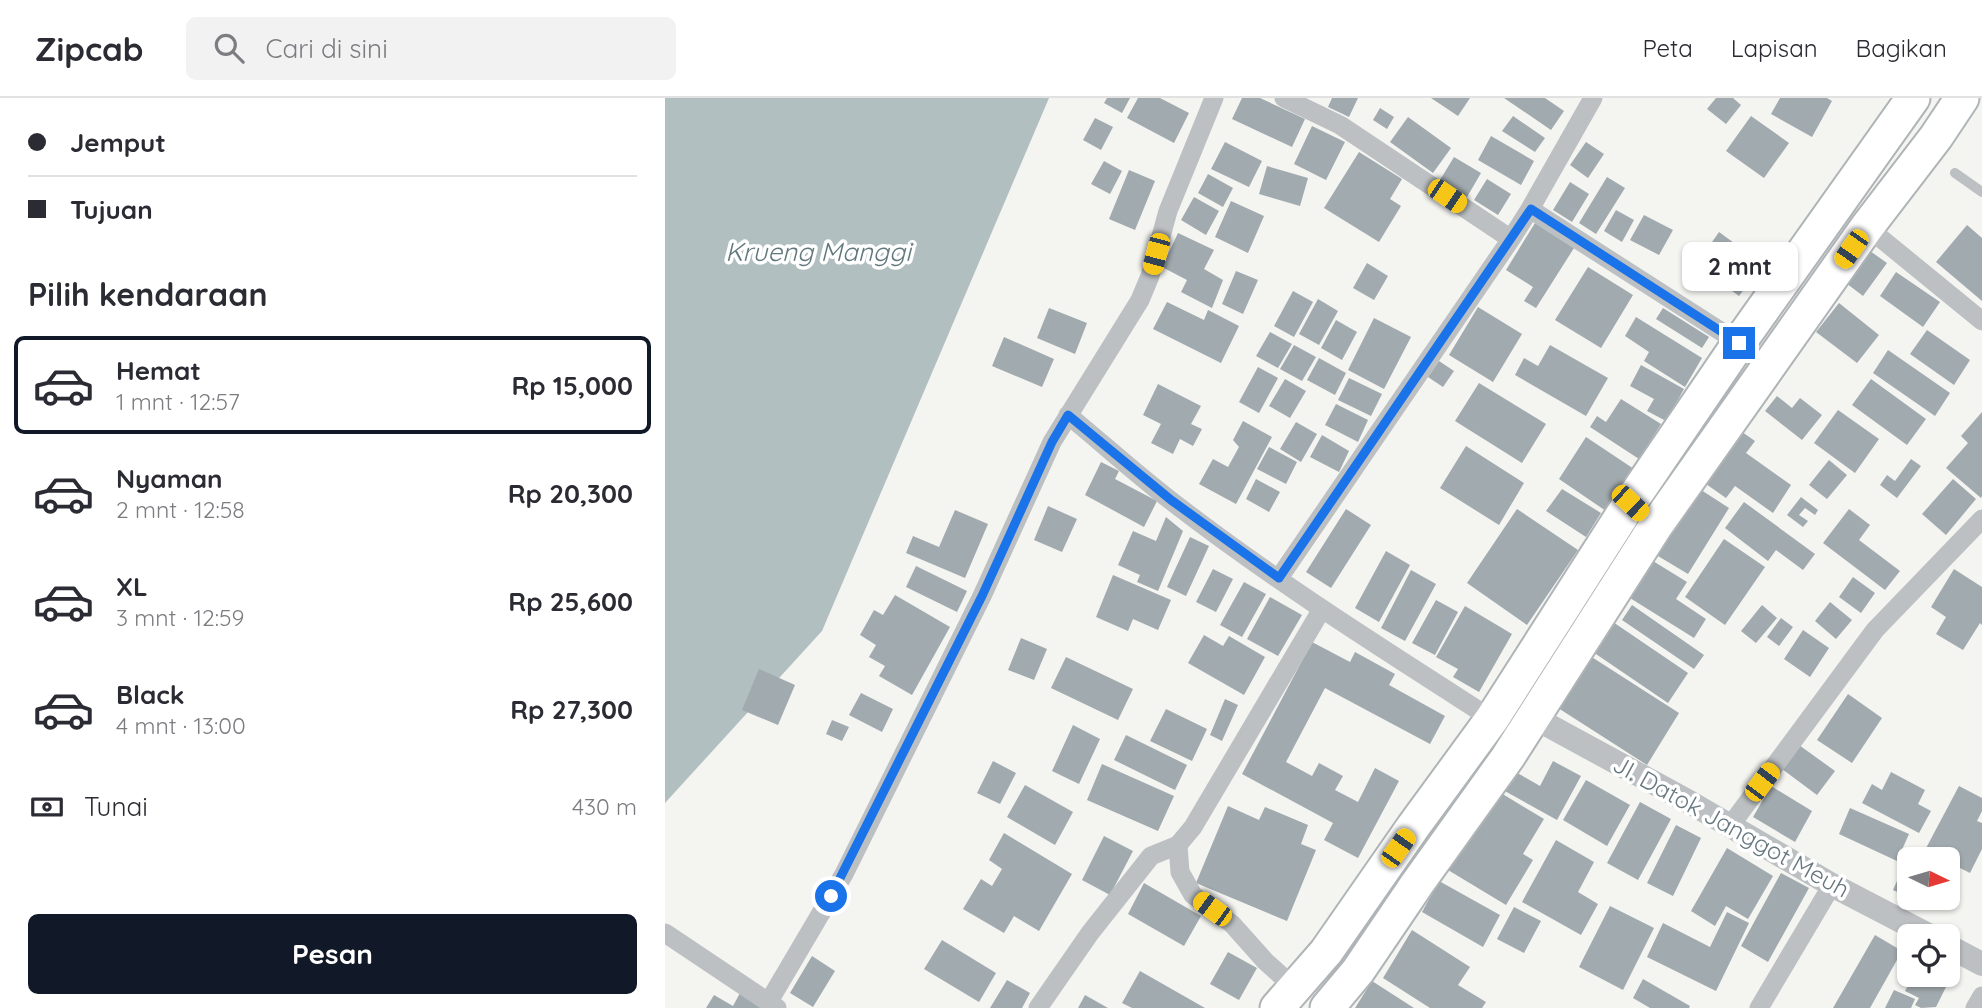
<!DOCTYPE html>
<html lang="id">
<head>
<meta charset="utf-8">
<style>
  body { margin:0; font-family:Quicksand,sans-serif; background:#f2f2f3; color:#2b2b33; height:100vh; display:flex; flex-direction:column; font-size:26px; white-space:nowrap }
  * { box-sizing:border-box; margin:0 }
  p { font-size:23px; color:#7c7c81 }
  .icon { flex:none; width:38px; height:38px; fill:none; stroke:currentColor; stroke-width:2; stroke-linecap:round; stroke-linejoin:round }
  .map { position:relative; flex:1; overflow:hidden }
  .sheet { display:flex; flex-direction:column; background:#fff; width:665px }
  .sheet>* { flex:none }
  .banner { display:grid; align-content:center; height:154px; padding:0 28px; background:#fff }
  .needle { width:46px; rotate:95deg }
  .fabs { position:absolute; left:1232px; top:749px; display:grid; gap:14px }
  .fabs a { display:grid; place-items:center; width:63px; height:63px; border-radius:10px; background:#fff; box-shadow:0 2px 5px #0004; font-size:35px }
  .end { position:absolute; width:32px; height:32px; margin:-16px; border:9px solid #1a73e8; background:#fff; box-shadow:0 0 0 4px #fff }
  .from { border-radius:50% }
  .bubble { position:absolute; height:49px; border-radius:10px; background:#fff; box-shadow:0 2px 5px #0004; font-size:23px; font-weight:800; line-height:49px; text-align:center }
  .car { position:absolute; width:21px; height:42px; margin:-21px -10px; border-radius:9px; box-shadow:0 0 5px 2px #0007; background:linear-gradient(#f5c518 24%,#345 0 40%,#f5c518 0 76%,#345 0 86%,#f5c518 0) }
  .banner b { display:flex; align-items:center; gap:24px; height:66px; font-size:26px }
  .banner b+b { border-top:2px solid #e1e1e2 }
  .banner i { width:18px; height:18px; background:#2b2b33 }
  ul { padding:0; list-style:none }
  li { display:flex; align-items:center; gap:21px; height:98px; margin:0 14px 10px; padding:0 14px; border:4px solid transparent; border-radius:10px }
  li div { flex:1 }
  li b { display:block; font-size:26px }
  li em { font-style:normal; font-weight:800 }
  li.current { border-color:#111827 }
  li>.icon { width:63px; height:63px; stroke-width:1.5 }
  h2 { padding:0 28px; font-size:32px; line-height:84px }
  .pay { display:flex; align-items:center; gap:18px; height:77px; padding:0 28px; font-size:26px }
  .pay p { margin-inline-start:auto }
  .primary-button { display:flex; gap:14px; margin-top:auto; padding:14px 28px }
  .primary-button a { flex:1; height:80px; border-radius:10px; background:#111827; color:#fff; font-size:28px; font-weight:800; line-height:80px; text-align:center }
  header { display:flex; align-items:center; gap:42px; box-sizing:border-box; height:98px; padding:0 35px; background:#fff; border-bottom:2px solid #e1e1e2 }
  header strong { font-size:33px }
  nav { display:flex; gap:38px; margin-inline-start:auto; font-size:24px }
  .search { width:490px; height:63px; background:#f2f2f3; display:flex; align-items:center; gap:18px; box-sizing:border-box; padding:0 24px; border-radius:10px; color:#7c7c81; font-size:26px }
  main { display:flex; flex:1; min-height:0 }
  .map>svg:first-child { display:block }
  .water { fill:#b2bfc1 }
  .building { fill:#a1aaae }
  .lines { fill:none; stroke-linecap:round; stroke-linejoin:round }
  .trunk-casing { stroke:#afb4b6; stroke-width:37 }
  .service { stroke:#bcc0c3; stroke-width:10 }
  .minor { stroke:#bcc0c3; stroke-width:19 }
  .tertiary { stroke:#bcc0c3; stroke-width:24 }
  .trunk { stroke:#fff; stroke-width:33 }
  .route { stroke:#1a73e8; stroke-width:9 }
  .labels { text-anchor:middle; stroke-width:7; stroke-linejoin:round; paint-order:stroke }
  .street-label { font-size:24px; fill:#66777f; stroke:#fff }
  .water-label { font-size:26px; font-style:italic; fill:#62787c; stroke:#fff }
</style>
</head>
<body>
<header>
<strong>Zipcab</strong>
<div class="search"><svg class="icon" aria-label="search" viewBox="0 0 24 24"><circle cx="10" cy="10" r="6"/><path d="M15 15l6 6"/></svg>Cari di sini</div>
<nav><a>Peta</a><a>Lapisan</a><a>Bagikan</a></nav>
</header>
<main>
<section class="sheet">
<div class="banner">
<b><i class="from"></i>Jemput</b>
<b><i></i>Tujuan</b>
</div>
<h2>Pilih kendaraan</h2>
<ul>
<li class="current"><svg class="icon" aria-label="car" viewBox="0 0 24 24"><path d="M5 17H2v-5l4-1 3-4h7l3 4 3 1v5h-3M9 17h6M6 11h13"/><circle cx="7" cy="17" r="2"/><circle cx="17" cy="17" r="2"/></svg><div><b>Hemat</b><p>1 mnt · 12:57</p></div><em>Rp 15,000</em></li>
<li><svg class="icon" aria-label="car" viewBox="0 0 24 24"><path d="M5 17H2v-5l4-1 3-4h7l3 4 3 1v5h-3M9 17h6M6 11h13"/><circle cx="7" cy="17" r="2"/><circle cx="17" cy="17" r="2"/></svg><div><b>Nyaman</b><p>2 mnt · 12:58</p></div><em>Rp 20,300</em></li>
<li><svg class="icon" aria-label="car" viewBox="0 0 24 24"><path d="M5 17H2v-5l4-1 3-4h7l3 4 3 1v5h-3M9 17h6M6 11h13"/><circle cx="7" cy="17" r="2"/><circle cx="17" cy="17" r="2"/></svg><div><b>XL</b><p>3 mnt · 12:59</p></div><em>Rp 25,600</em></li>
<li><svg class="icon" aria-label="car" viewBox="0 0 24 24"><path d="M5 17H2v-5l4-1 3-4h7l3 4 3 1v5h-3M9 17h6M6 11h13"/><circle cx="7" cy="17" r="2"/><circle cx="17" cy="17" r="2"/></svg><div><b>Black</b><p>4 mnt · 13:00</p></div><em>Rp 27,300</em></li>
</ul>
<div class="pay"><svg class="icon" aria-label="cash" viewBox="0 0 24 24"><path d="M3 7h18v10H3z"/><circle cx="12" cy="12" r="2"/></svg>Tunai<p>430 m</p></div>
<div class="primary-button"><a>Pesan</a></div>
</section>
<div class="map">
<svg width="1317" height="910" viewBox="0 0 1317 910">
  <rect width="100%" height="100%" fill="#f4f4f1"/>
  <path class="water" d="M0 0H384L157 533 0 705Z"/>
  <path class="building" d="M442 0H465L457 15 439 5Z
    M473 0H495L524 15 509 45 462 20Z
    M577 0H595L640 21 627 49 567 21Z
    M667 0H693L684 19 663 9Z
    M766 0H805L793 18Z
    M839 0H880L899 13 886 32Z
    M1051 0H1068L1076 7 1061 26 1042 11Z
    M1115 0H1162L1167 3 1147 39 1106 16Z
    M715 10 729 19 722 31 708 22Z
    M848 18 880 40 870 54 837 33Z
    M1086 18 1124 45 1099 80 1061 53Z
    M743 19 786 50 768 75 725 44Z
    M430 20 448 29 436 52 418 42Z
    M647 28 680 44 661 82 629 66Z
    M826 38 869 63 856 87 813 62Z
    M560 44 597 63 584 89 546 71Z
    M921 44 939 56 923 80 905 67Z
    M694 54 737 81 725 101 736 108 714 144 659 110Z
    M789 59 816 75 802 99 775 82Z
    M439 63 457 73 445 96 426 86Z
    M602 68 643 80 635 108 594 96Z
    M464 72 490 83 470 132 444 121Z
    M543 76 568 90 558 109 533 95Z
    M942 79 960 90 931 136 914 125Z
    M822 81 846 96 833 117 809 102Z
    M905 84 924 96 907 124 888 112Z
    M529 99 554 113 541 137 516 122Z
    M566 103 599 118 583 155 550 139Z
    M951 112 969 122 957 144 939 133Z
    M979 117 1008 132 994 157 965 142Z
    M870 125 909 150 871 210 859 203 868 189 841 172Z
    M1302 127 1317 140V203L1271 164Z
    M1054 134 1098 166 1074 198 1031 167Z
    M513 135 549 152 539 171 558 182 547 210 516 194 522 182 497 169Z
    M1205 153 1222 165 1198 198 1181 185Z
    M702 165 723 178 709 202 688 190Z
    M923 169 968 197 936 250 890 222Z
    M571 173 593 182 578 216 557 206Z
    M1231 174 1275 204 1258 229 1215 198Z
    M628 193 648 204 629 239 609 228Z
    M653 201 673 213 654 247 634 236Z
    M502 204 539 222 543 212 574 228 556 265 488 231Z
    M1174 205 1214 237 1192 265 1151 234Z
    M813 209 857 236 828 284 784 257Z
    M384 210 422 225 410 256 372 240Z
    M998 210 1044 239 1037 250 991 221Z
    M971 219 1037 260 1020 289 979 263 984 254 960 238Z
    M709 220 746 239 719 291 683 272Z
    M671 222 692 234 677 262 656 250Z
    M1262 232 1305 262 1289 287 1245 256Z
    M605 234 627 246 613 270 591 258Z
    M339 239 389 261 377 289 327 268Z
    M629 247 651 259 637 283 615 271Z
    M885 247 943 280 921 318 850 277 859 260 873 268Z
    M1223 252 1285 295 1270 318 1208 275Z
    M654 260 681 275 670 297 642 282Z
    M774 263 789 273 778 289 763 279Z
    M976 267 1019 291 1001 323 982 313 989 301 965 288Z
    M593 269 613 280 594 315 574 304Z
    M684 280 717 296 706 318 673 302Z
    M620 281 641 293 625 320 604 308Z
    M1206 281 1261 321 1242 347 1187 307Z
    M814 285 881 326 857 365 790 323Z
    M493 286 536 308 526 326 537 331 528 348 515 341 508 356 486 345 496 326 478 317Z
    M1112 298 1127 310 1135 300 1157 317 1137 342 1100 313Z
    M956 301 996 326 974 361 925 329 932 318 941 324Z
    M671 306 703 322 693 344 660 327Z
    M1173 312 1214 341 1190 375 1149 345Z
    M1317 314V398L1316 400 1281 370 1303 345 1296 338Z
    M578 323 607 339 571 406 534 386 548 361 563 369 574 349 568 342Z
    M631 324 652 336 636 364 615 351Z
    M1077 334 1090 343 1081 355 1126 387 1108 415 1070 388 1061 400 1041 386Z
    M657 337 684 353 674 374 645 359Z
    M921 339 969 371 941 413 894 381Z
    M801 348 859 385 834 427 775 390Z
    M604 349 632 364 621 386 592 371Z
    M1246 361 1256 368 1232 400 1215 387 1222 377 1230 383Z
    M1164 362 1182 377 1162 401 1144 387Z
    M436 364 454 373 450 381 492 403 479 429 420 397Z
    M591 381 615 394 604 414 581 401Z
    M1288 381 1311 401 1281 437 1257 416Z
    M1030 388 1064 410 1023 476 988 455Z
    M897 391 936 415 921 439 881 413Z
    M1136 399 1153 412 1150 417 1140 410 1134 417 1143 423 1138 429 1122 417Z
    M1079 404 1150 456 1138 472 1111 452 1103 463 1060 430Z
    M383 408 412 421 397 454 369 442Z
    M681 411 706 427 666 490 641 474Z
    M852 411 913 452 862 527 802 485Z
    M1184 411 1205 427 1194 442 1235 473 1220 492 1158 445Z
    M290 412 323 426 300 480 241 455 248 438 274 449Z
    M501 419 518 433 493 493 472 484 475 477 453 467 468 433 491 443Z
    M525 439 544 448 521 498 502 489Z
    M1059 441 1100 469 1060 527 1020 499Z
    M721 453 745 467 714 524 690 510Z
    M988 463 1022 484 1011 501 1041 521 1029 540 965 500Z
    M251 468 302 493 292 514 241 489Z
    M548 471 568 481 551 514 531 504Z
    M1289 471 1317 489V527L1315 525 1298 552 1271 536 1281 519 1266 509Z
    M746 472 771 486 740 543 716 530Z
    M448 477 506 502 493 532 468 521 463 533 431 519Z
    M1188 479 1210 495 1196 515 1174 499Z
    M579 484 601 496 577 539 555 527Z
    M230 497 285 529 247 597 214 578 220 568 204 559 211 547 195 537 209 512 218 517Z
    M605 499 637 517 613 558 582 541Z
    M771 502 793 514 770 557 747 545Z
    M1165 504 1187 522 1171 541 1150 523Z
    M967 507 1039 557 1029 571 957 522Z
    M1097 507 1112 520 1091 545 1076 533Z
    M800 508 847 536 814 594 788 579 793 571 771 559Z
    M1116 520 1128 529 1114 548 1102 539Z
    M945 522 1023 575 1003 605 925 552Z
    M1138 532 1164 550 1145 579 1119 561Z
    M539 537 558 548 564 538 600 559 579 597 523 565Z
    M356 540 382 551 369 582 343 572Z
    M647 544 685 564 690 554 730 576 724 587 780 618 765 646 660 590 621 664 647 678 654 665 678 678 670 692 693 704 710 670 734 683 693 760 659 742 668 725 577 676Z
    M922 556 1014 615 982 667 890 608Z
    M401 559 468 591 453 622 386 590Z
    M94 571 130 587 113 627 77 612Z
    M196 595 228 611 217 634 184 617Z
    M1183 596 1217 620 1187 665 1152 642Z
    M560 601 573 607 557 643 545 637Z
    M501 611 542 631 527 663 485 643Z
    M167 622 184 629 177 643 161 636Z
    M408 627 435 641 414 686 387 673Z
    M461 637 522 667 510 692 449 662Z
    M1134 647 1170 673 1152 697 1117 671Z
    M328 663 351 675 335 706 312 695Z
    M888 663 916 678 892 722 838 692 849 673 875 688Z
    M437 666 509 698 493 733 422 702Z
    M1226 674 1260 692 1253 706 1266 713 1254 735 1197 705 1207 686 1217 692Z
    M921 682 965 707 942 748 898 722Z
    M360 687 408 714 390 747 342 719Z
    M1106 688 1147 713 1130 744 1088 719Z
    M1294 688 1317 700V713L1312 723 1317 725V751L1305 775 1283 764V761H1278L1260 752Z
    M831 692 879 721 858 756 868 762 841 807 783 772Z
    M975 704 1006 721 973 782 942 765Z
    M563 708 594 722 600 709 643 727 636 746 651 752 622 823 531 785Z
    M1185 710 1244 736 1232 763 1174 736Z
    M1011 727 1036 740 1008 798 982 785Z
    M339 735 407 776 374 833 349 818 339 835 298 811 316 781 327 788 337 771 324 762Z
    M439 738 468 753 445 797 417 782Z
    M891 742 929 764 913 794 933 806 916 837 857 804Z
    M1062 750 1108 778 1083 821 1061 808 1050 828 1026 813Z
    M1244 756 1256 761H1244L1243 799 1228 792Z
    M1116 775 1144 790 1103 864 1076 848Z
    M774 783 835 817 818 849 757 814Z
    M479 785 536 818 519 848 463 816Z
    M945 808 989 830 958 892 914 869Z
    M849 809 876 823 859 855 832 841Z
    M1062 814 1084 825 1051 893 982 859 998 825 1045 849Z
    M747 832 805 869 793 887 821 904 817 910H765L718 880Z
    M1210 837 1237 853 1205 910H1168Z
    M277 842 331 875 314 904 259 871Z
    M563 854 592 870 574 902 545 886Z
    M147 858 170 873 148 909 125 895Z
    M475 873 540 910H467L457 905Z
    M1248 877H1255L1281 889 1271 909 1256 910 1250 907 1254 900 1240 893Z
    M978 881 1025 908 1024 910H985L968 900Z
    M342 882 365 895 357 910H325Z
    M707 883 749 910H690Z
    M1229 892 1250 901 1246 910H1220Z
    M75 895 101 910H41L49 897 68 908Z
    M420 897 443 910H413Z"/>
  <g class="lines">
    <defs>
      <path id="trunk" d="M612 910 661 854 748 729 827 621 965 405 1074 245 1248 0
        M662 910 693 873 752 786 843 659 990 429 1202 129 1271 39 1297 0"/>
    </defs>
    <use href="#trunk" class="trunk-casing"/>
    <path class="service" d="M1290 75 1317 94"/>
    <path class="minor" d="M619 0 675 27 846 141
      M865 111 1074 245
      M1202 129 1317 223
      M403 317C437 345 470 375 505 402 608 482 718 551 827 621
      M614 480 846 141 865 111 928 0
      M1065 728 1210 532 1317 421
      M513 747 515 774 528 797 567 826 600 863 630 890
      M0 835 112 910
      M103 905 179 776 317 498 387 344 475 202 485 178 503 113 549 0
      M373 910 425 835 486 758 513 747 528 729 657 511
      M1094 910 1167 787
      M1310 910 1317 898"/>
    <path class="tertiary" d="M868 619 1026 705 1167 787 1265 838
      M1283 848 1317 866"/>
    <use href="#trunk" class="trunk"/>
  </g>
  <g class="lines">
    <path class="route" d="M166 798 317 498 387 344 403 317 506 402 614 480 866 111 1074 245"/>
  </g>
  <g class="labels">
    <g class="street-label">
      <text transform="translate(1066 729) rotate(29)" y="8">JI. Datok Janggot Meuh</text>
    </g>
    <g class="water-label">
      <text x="153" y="163">Krueng Manggi</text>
    </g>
  </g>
</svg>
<div class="fabs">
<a><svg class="needle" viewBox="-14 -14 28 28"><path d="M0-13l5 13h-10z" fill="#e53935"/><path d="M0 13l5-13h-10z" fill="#7c7c81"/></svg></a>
<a><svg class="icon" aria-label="locate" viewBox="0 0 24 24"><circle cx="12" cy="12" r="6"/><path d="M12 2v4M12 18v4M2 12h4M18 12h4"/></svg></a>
</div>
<i class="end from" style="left:166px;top:798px"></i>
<i class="end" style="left:1074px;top:245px"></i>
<div class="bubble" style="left:1017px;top:144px;width:116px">2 mnt</div>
<i class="car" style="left:782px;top:98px;rotate:124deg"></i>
<i class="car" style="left:1186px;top:151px;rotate:215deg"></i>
<i class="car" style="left:491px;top:156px;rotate:195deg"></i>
<i class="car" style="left:965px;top:405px;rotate:133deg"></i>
<i class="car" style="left:1097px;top:684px;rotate:37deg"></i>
<i class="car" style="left:733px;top:750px;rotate:35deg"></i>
<i class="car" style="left:547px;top:811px;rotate:306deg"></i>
</div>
</main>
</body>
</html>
